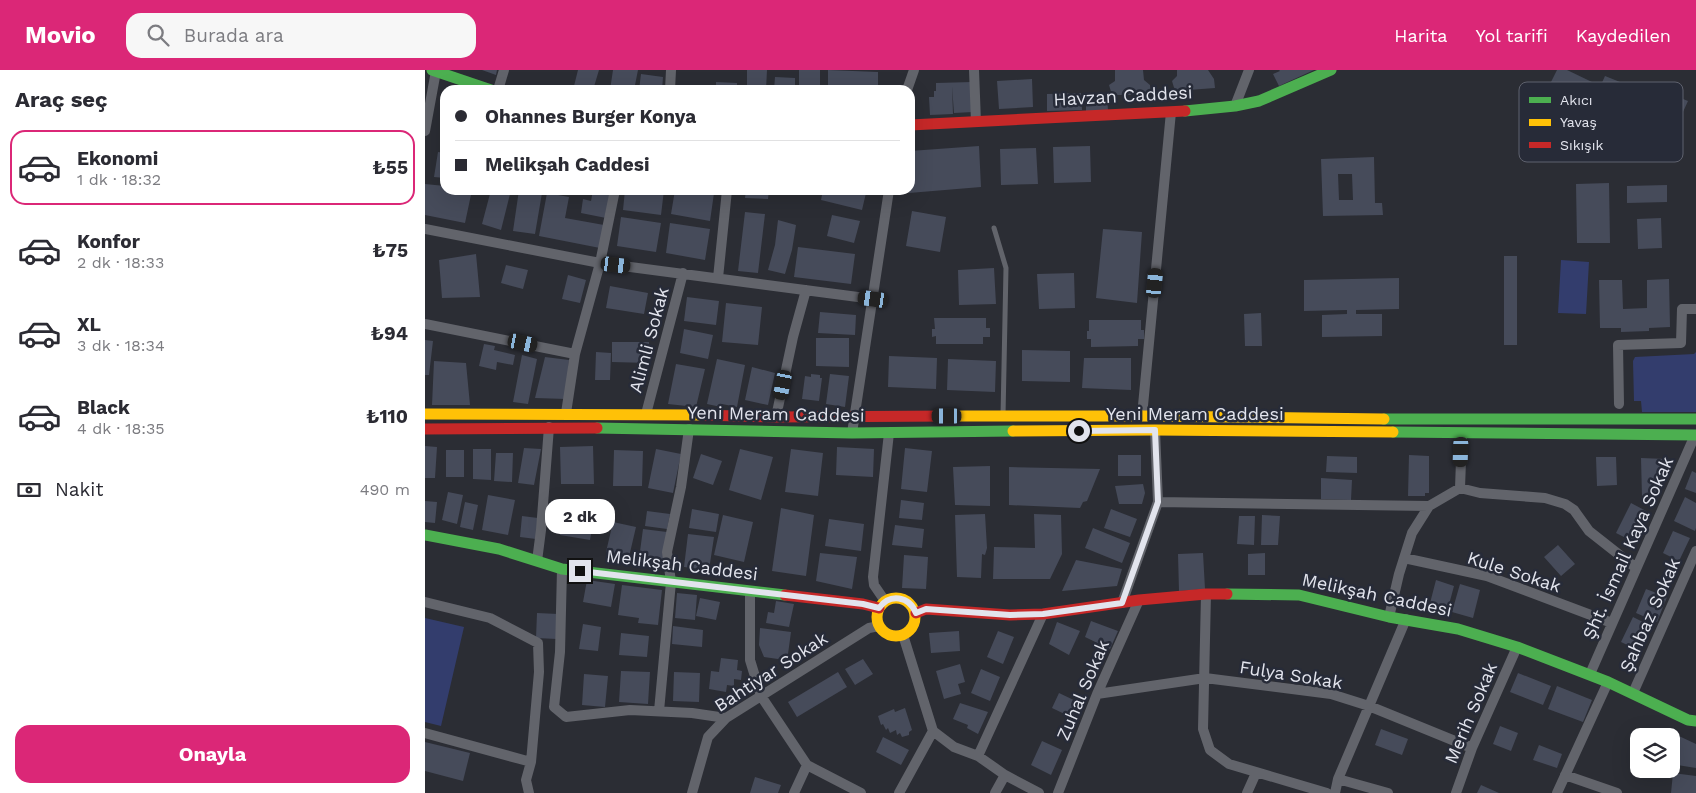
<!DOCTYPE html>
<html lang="tr">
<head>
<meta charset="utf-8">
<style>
  body { margin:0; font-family:"Work Sans",sans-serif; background:#f7f7f7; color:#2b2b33; height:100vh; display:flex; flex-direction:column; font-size:19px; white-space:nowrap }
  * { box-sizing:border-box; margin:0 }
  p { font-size:16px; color:#7c7c81 }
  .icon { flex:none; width:28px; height:28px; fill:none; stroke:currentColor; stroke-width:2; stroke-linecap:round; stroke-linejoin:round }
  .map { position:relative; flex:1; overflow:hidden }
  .panel { display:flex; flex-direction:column; background:#fff; width:425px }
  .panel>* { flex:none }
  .hud { position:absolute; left:15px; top:15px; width:475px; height:110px; border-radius:15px; box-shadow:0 5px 20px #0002; display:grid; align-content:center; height:110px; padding:0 15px; background:#fff }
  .controls { position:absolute; left:1205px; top:658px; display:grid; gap:10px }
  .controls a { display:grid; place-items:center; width:50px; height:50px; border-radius:10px; background:#fff; box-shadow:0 5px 20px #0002; font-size:25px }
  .end { position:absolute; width:22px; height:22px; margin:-11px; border:6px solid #e2e4ed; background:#111; box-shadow:0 0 0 2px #111 }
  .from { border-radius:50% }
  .bubble { position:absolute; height:35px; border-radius:15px; background:#fff; box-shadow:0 5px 20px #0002; font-size:16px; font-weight:700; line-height:35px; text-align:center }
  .car { position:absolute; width:15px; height:30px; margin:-15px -8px; border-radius:6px; box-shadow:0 0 4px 1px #0007; background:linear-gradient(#222 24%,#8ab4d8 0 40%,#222 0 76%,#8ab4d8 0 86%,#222 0) }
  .hud b { display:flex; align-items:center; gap:18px; height:48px; font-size:19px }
  .hud b+b { border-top:1px solid #e1e1e2 }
  .hud i { width:12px; height:12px; background:#2b2b33 }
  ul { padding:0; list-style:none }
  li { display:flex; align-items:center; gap:15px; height:75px; margin:0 10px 8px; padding:0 5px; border:2px solid transparent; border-radius:15px }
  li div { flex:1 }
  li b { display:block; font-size:19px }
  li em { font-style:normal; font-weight:700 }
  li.on { border-color:#db2777 }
  li>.icon { width:45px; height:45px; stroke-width:1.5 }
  h2 { padding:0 15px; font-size:22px; line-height:60px }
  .pay { display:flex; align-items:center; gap:12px; height:55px; padding:0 15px; font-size:19px }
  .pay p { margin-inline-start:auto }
  .action { display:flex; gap:10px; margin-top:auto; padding:10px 15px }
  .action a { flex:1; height:58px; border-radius:15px; background:#db2777; color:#fff; font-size:20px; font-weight:700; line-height:58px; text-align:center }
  header { display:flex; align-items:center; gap:30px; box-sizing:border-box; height:70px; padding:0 25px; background:#db2777; color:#fff }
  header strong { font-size:24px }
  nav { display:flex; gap:28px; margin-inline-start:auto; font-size:18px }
  .search { width:350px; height:45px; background:#f7f7f7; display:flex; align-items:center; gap:12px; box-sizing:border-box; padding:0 18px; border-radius:15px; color:#7c7c81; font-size:19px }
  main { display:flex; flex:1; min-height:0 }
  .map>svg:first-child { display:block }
  .green { fill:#333d6d }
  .building { fill:#464b5a; fill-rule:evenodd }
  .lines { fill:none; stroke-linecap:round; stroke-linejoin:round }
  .lane { stroke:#62646b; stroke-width:5 }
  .street { stroke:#62646b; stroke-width:10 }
  .fast { stroke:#4caf50; stroke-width:11 }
  .slow { stroke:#ffc107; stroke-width:11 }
  .jam { stroke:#c62828; stroke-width:11 }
  .route { stroke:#e2e4ed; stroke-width:6 }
  .labels { text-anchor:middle; stroke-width:5; stroke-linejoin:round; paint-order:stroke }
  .street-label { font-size:18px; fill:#e2e4ed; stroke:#272b38 }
  .key { fill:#272b38; stroke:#5f626e; stroke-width:1 }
  .key-label { font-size:14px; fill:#e2e4ed }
</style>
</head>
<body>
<header>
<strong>Movio</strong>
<div class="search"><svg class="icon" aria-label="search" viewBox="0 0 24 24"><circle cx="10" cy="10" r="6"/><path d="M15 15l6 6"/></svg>Burada ara</div>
<nav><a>Harita</a><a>Yol tarifi</a><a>Kaydedilen</a></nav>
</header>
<main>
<section class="panel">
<h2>Araç seç</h2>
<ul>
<li class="on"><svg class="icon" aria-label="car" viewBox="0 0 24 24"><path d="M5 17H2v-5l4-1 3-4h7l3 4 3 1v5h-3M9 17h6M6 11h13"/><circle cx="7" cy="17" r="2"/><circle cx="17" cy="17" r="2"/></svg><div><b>Ekonomi</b><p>1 dk · 18:32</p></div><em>₺55</em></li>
<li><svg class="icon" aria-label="car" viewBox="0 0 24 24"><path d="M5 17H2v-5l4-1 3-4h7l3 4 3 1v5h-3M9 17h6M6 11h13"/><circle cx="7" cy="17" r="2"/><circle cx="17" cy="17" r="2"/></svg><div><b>Konfor</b><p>2 dk · 18:33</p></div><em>₺75</em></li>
<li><svg class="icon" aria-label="car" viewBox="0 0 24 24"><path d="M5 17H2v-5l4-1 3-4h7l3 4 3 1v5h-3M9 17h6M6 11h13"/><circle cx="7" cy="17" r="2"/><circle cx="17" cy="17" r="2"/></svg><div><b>XL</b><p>3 dk · 18:34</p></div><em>₺94</em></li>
<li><svg class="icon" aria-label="car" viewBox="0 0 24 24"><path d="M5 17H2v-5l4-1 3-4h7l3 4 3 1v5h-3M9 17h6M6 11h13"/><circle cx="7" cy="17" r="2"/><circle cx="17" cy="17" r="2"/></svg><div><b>Black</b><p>4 dk · 18:35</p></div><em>₺110</em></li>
</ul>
<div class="pay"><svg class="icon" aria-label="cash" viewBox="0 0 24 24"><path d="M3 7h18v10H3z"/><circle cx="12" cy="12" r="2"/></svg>Nakit<p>490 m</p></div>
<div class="action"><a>Onayla</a></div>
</section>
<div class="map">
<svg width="1271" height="723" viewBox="0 0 1271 723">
  <rect width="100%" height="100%" fill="#2b2d34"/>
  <path class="green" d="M1136 190 1164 192 1161 244 1133 243Z
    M1271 270V342H1217L1216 331H1209L1208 291 1210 287 1269 284 1271 282Z
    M0 548 39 557 16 656 0 652Z"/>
  <path class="building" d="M57 0H72L71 5Z
    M153 0H174L168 20H148Z
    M188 0H213L209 20H185Z
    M322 0H342L341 20H322Z
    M374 0H395V20H374Z
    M403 0 453 2V20H403Z
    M690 0H718L719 10 725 15 726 25H687L684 15 690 11Z
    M752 0H783L789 9 790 18 750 21 747 11 752 6Z
    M854 0H889L854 16 848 4 855 1Z
    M1132 0H1142L1167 12 1151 46 1117 30Z
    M216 4 238 7 237 20H214Z
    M1180 6 1215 20 1199 57 1164 41Z
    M350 7 370 8V20H349Z
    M607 9 608 37 574 39 572 11Z
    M291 12 312 13V20H291Z
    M547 12 548 42 529 43 527 16 528 44 505 45 504 27H509V21H511V13Z
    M1226 16 1263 31 1247 66 1212 51Z
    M656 23 657 40 622 41V24Z
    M661 23H682L683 41H661Z
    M19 59H20V78L16 77Z
    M554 76 556 117 484 123 485 81Z
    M665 76 666 112 629 113 628 77Z
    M611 78 613 114 576 115 575 79Z
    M13 82 20 83V108L9 107Z
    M949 87 950 133H957L958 145 898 146 896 89ZM913 104H927L928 130H914Z
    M1184 113 1185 173H1152L1151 114Z
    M0 114 20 116V120H47L40 153 0 145Z
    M1242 115V132L1202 133V116Z
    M66 120H86L76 160 57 154Z
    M94 120 117 123 110 164 88 161Z
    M168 120H186L181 148 156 143 158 129 166 131Z
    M200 120H239L236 145 198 140Z
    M250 120H272L289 123 285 151 246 144Z
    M321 120H344L343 129 320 128Z
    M398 120H431L441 123 437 140 396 130Z
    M122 123 144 127 140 148 179 155 175 178 114 166Z
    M487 141 521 147 515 182 481 176Z
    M320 142 340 144 333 203 313 201Z
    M407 145 435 151 429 173 402 166Z
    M196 147 236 153 231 182 192 176Z
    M1236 148 1237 178 1213 179 1212 149Z
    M353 150 371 155 367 180 360 204 343 200 350 175Z
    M245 153 285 159 280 190 241 183Z
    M678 159 717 162 712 233 671 228Z
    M373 177 430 184 426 214 369 207Z
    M51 184 55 227 17 228 14 190Z
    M1079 186H1092V275H1079Z
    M81 195 103 200 98 219 76 213Z
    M569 198 571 234 534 235 533 200Z
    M649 203 650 238 614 239 612 204Z
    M143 205 161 210 155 233 137 229Z
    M974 208V239L931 240V244H957V266L897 267V245L922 244V240L879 241V210Z
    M1244 209 1245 257 1224 258V261L1196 262V258H1175L1174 210H1197L1198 239 1222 238V210Z
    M185 216 223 223 219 244 181 238Z
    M262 227 294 231 291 255 259 251Z
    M301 233 337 237 333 275 297 272Z
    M395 242 431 245 430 265 393 263Z
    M836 243 837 276H820L819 244Z
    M509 248H561V258H565V267H558V274H511V266L507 267V259H510Z
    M664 250H716V260H719V269H713V276L666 277V269H662V261H664Z
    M259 259 288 265 283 289 255 283Z
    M391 268H424V297L391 296Z
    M0 270 8 271 4 305H0Z
    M187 272H224V293L187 292Z
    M59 274 70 276 69 280 90 285 88 295 72 292 71 300 54 296Z
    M597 280 645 281V312L597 311Z
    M171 282 186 283 185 310H170Z
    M97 285 112 289 103 334 88 332Z
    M464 286 512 288 511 319 463 317Z
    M120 287 144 290 141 329 110 328Z
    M659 288H706V320L657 318Z
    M292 289 320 295 312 337 297 334 296 337 282 334Z
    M523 289 571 291 570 322 522 320Z
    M9 291 41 293 45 335H7Z
    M251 294 280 299 271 337 243 334Z
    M327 297 350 303 343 335 320 330Z
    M386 304 395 305V308H397L394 331 377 329 380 306 386 307Z
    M405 304 424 306 420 337 401 334Z
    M0 376 12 377 10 408H0Z
    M168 376 169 414H136L135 377Z
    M412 377 449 379 448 407 411 405Z
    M99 378 116 379 109 415 93 413Z
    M480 378 507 381 502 422 476 419Z
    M48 379H66V410L48 409Z
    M231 379 256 384 248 423 223 418Z
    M315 379 348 387 336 430 304 420Z
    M366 379 398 383 393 426 360 422Z
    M21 380H39V407H21Z
    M189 380 218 381 217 416H188Z
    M71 383H88L87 412 69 411Z
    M276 384 297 391 288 415 268 408Z
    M693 385H716V406H693Z
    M984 385 1004 386V423H1000V426H983Z
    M902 386 932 387V403L901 402Z
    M1171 387H1191L1192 415 1172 416Z
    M1216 388 1241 389 1239 406 1227 429 1217 427Z
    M565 396V436L530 435 528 397Z
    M584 397 675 399 662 431 658 432 655 438 584 435Z
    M1267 401 1271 403V423L1260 419Z
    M896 408 927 410 926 430 896 429Z
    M718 414 720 423 717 434H694L690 416Z
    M23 422 38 425 32 454 17 450Z
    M63 425 90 430 83 465 57 460Z
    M1260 427 1271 433V458L1270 461 1249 451Z
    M476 430 499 433 497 450 474 448Z
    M0 431 12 432 10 453 0 452Z
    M40 432 53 435 48 460 35 457Z
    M1206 433 1223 442 1209 472 1191 463Z
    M356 438 389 445 381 506 347 501Z
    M267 439 294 444 291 462 264 458Z
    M686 439 712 449 705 467 679 458Z
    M222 441 245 444 242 459 220 456Z
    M139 442 169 447 165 470 135 465Z
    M560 444 562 478 560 485 557 484 556 508 532 507 530 445Z
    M609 444 636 445 637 484 625 509H568L569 477 610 478Z
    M298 445 328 452 319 492 289 485Z
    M837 445 855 446 853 475H836Z
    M97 446 113 448 111 469 95 467Z
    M814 446H830L829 475 812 474Z
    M404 449 439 454 436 481 400 476Z
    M188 452 211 457 204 487 181 482Z
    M470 455 499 459 497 478 467 475Z
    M668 458 705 473 697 493 660 478Z
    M218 459 242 462 238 493 214 489Z
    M1248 461 1265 468 1254 491 1238 483Z
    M263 464 289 467 284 500 259 497Z
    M1133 475 1150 494 1136 506 1119 487Z
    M395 483 432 487 427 519 391 511Z
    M778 483 780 519 754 521 753 484Z
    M840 483V505H823V484Z
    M479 485 503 487 501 519 477 518Z
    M651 490 697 499 692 516 637 521Z
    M162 510 190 514 186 537 158 532Z
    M1011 510 1029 516 1022 542 1004 537Z
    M1035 514 1055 520 1048 548 1027 542Z
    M197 515 237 520 233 555 213 553 214 548 193 545Z
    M1221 519 1242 527 1232 552 1211 543Z
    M252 523 272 525 270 550 250 548Z
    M275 528 295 532 291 550 271 546Z
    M351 531 369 534 364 557 341 553 343 542 349 543Z
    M112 543 133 544 132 569 111 568Z
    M1208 547 1226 556 1215 581 1196 572Z
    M666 551 693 561 685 579 660 567Z
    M632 552 655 561 644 585 624 574Z
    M158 554 176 557 173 581 154 579Z
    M248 556 278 560 277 577 247 574Z
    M335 558 366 562 363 584 353 589 339 587 334 575Z
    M534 561 535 581 506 583 504 563Z
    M573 561 589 567 578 594 562 587Z
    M196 563 224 566 222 587 194 585Z
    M296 588 313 590 312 600 317 601 316 610 309 609V616L302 615 301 622 284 619 286 601 294 602Z
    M438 589 448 604 430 615 420 599Z
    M535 594 540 612 533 614 536 624 519 629 511 601Z
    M556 599 575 607 565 631 546 623Z
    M196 601 225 602 223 634 194 632Z
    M249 602 275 603 274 632 248 631Z
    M413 602 422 617 372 647 363 632Z
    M1093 603 1126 616 1118 635 1085 622Z
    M159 604 183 606 180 637 157 635Z
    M1132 616 1167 630 1158 652 1123 639Z
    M634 623 655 633 648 648 627 638Z
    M535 633 563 642 553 664 542 658 543 655 528 649Z
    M480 638 487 660 484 662V665L477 667 475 663 472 665 471 660 465 663 463 658 461 660 458 654 456 655 453 646 469 639 470 642Z
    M1075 656 1093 663 1086 681 1068 674Z
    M956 659 983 669 977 685 950 675Z
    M1241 660 1271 674V698L1246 694V666H1239Z
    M458 667 484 680 476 695 451 682Z
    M617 671 637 680 626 705 606 695Z
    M0 672 45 683 38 711 0 701Z
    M1114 675 1137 684 1132 698 1108 690Z
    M1248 703 1271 706V723H1246Z
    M330 707 356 715 353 723H325Z
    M1056 715 1074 723H1052Z"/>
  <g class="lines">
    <path class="lane" d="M569 158 581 198 578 346"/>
    <path class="street" d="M549 0 551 52
      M73 20 79 0
      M245 20 246 0
      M482 20 489 0
      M810 36 824 0
      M0 61 11 1
      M0 159 175 193 448 229
      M293 208 302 120
      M0 254 150 284
      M1194 334 1193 275 1256 273 1257 239H1271
      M141 343 150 284 175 193 190 120
      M221 344 258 203
      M717 346 746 42
      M351 347 368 267 381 220
      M427 363 464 120
      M1035 418 1055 423 1120 428 1140 434 1149 440 1164 461 1211 498
      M733 432 1004 436
      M979 488 1062 506 1187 553
      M112 491 116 460 124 357
      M137 499 135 582 129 637 141 647 205 640 267 643 301 648
      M325 521V590L336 626 382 695 436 723
      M781 524 778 659 785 680 804 694 902 723
      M460 531 449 515 448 507 464 363
      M0 532 65 548 113 573 114 602 106 692
      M697 533 733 432 730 360
      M964 547 974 504 987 463 1004 436 1035 418 1037 363
      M478 565 508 661 529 677 553 686 580 705 614 723
      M1165 604 1270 365
      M1208 623 1271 481
      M672 624 780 608 906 624 944 636 1047 678
      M234 641 246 512 242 482 256 417 264 359
      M0 663 106 692 101 710 104 723
      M553 686 618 544
      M1140 705 1192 723
      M913 709 963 723
      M267 723 283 667 301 648 444 558 454 556
      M369 723 382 695
      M474 723 508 661
      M570 723 580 705
      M633 723 672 624 714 530
      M822 723 831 703
      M910 723 913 709 981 549
      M1031 723 1047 678 1092 577
      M1132 723 1183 612"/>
    <path class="fast" d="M7 0 66 20
      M760 41 810 36 834 31 906 0
      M959 349H1271
      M172 358 427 363 588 361
      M968 362 1271 365
      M0 465 74 479 137 499 360 525
      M802 524 874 525 964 547 1033 559 1092 577 1183 612 1263 650 1271 651"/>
    <path class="slow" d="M0 344 277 345
      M527 346H717L959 349
      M588 361 730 360 968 362
      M452 547a19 19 0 1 1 38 0a19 19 0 1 1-38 0Z"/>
    <path class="jam" d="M485 55 760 41
      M277 345 351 347 527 346
      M0 359 172 358
      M360 525 438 534 454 538
      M491 543 501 539 585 545 618 544 714 530 781 524H802"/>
  </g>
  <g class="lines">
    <path class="route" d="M155 501 438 534 454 538C465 523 484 526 491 543L501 539 585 545 618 544 697 533 733 432 730 360 654 361"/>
  </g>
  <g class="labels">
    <g class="street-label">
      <text transform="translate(698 26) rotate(-3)" y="6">Havzan Caddesi</text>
      <text transform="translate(224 270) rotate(-75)" y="6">Alimli Sokak</text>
      <text transform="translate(351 344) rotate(1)" y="6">Yeni Meram Caddesi</text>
      <text x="770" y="350">Yeni Meram Caddesi</text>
      <text transform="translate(1203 478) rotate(-66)" y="6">Şht. İsmail Kaya Sokak</text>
      <text transform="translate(257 495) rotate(7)" y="6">Melikşah Caddesi</text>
      <text transform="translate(1089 502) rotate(18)" y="6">Kule Sokak</text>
      <text transform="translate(952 525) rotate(12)" y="6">Melikşah Caddesi</text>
      <text transform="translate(1225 545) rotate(-66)" y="6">Şahbaz Sokak</text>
      <text transform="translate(346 602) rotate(-33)" y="6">Bahtiyar Sokak</text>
      <text transform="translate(866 605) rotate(9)" y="6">Fulya Sokak</text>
      <text transform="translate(658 620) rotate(-67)" y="6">Zuhal Sokak</text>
      <text transform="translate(1046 643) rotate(-67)" y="6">Merih Sokak</text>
    </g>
  </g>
  <rect x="1094" y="12" width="164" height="80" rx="8" class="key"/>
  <rect x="1104" y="27" width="22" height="6" fill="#4caf50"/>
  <rect x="1104" y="49" width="22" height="7" fill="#ffc107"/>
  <rect x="1104" y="72" width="22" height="6" fill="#c62828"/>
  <g class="key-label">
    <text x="1135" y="35">Akıcı</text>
    <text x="1135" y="57">Yavaş</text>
    <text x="1135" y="80">Sıkışık</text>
  </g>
</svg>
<div class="controls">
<a><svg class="icon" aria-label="layers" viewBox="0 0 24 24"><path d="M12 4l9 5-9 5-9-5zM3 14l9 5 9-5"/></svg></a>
</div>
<i class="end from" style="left:654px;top:361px"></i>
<i class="end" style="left:155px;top:501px"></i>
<div class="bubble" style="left:120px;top:429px;width:70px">2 dk</div>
<i class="car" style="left:191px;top:195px;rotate:97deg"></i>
<i class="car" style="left:730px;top:213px;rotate:6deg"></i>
<i class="car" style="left:448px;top:229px;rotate:278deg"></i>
<i class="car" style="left:98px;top:273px;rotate:102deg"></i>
<i class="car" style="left:358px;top:315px;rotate:191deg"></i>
<i class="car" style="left:522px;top:346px;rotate:270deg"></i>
<i class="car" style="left:1036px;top:382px;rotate:182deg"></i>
<div class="hud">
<b><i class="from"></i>Ohannes Burger Konya</b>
<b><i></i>Melikşah Caddesi</b>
</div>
</div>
</main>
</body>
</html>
